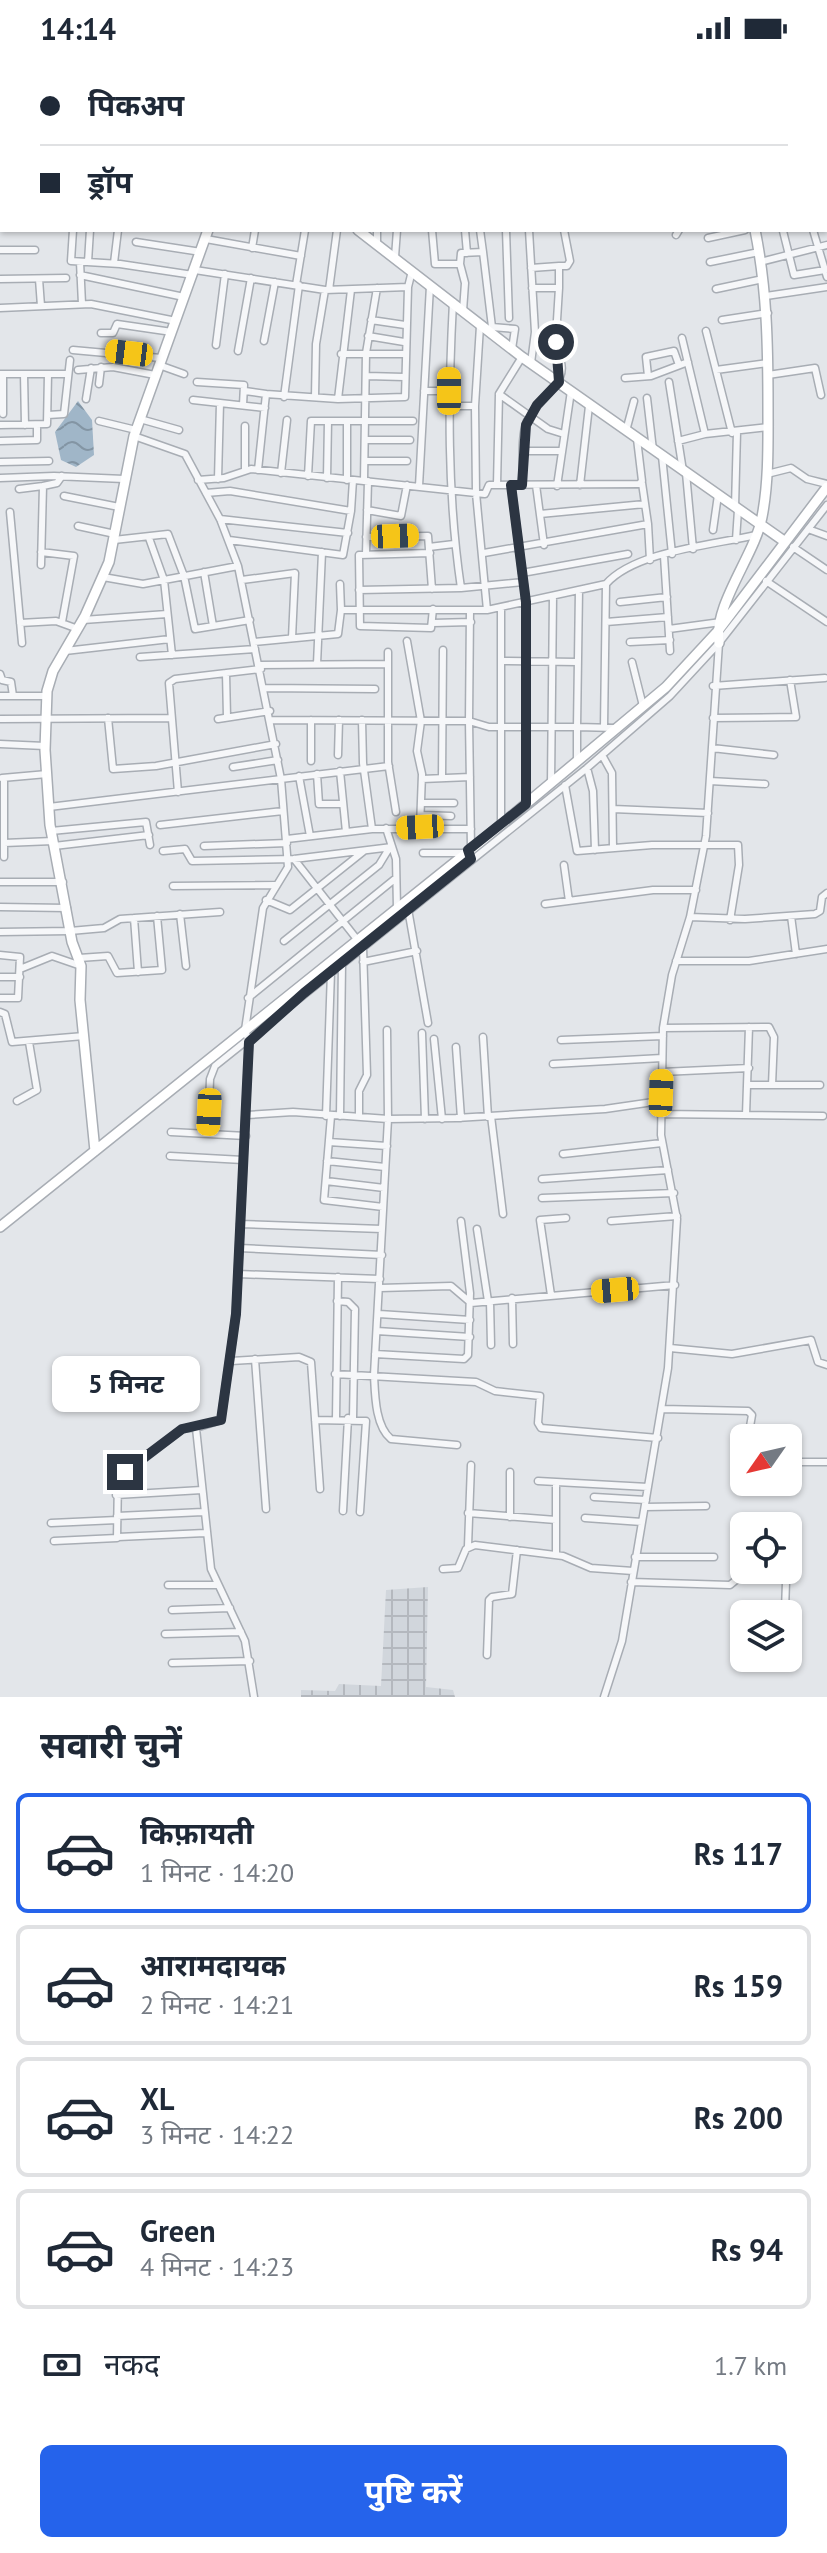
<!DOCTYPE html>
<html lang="hi">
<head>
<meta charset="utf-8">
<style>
  body { margin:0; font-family:"PT Sans","Noto Sans Devanagari",sans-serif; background:#f6f6f7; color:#1f2937; height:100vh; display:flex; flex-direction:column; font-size:30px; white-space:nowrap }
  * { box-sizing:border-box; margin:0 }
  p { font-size:26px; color:#747a83 }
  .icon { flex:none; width:44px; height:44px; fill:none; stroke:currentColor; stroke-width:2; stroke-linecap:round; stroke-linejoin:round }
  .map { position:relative; height:1641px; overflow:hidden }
  .details { display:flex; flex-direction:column; background:#fff; flex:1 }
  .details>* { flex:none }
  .hud { position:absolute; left:0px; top:0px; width:828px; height:176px; box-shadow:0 2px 6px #0004; display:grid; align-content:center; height:176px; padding:0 40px; background:#fff }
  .needle { width:52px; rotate:236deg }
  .buttons { position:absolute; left:730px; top:1368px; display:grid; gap:16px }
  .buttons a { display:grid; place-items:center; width:72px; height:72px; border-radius:12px; background:#fff; box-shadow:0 2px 6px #0004; font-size:40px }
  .end { position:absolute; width:36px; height:36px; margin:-18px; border:10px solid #2c3542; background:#fff; box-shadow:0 0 0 4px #fff }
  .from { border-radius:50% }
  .bubble { position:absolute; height:56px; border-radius:12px; background:#fff; box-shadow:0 2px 6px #0004; font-size:26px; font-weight:700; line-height:56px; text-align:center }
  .car { position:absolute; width:24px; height:48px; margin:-24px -12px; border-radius:10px; box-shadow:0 0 6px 2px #0007; background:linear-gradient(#f5c518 24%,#345 0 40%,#f5c518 0 76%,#345 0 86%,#f5c518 0) }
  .hud b { display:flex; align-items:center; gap:28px; height:76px; font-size:30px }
  .hud b+b { border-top:2px solid #e0e1e3 }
  .hud i { width:20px; height:20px; background:#1f2937 }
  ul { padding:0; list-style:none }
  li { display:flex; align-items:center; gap:24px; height:120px; margin:0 16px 12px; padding:0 24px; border:4px solid #e0e1e3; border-radius:12px }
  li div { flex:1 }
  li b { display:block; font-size:30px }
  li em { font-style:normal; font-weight:700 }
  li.current { border-color:#2563eb }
  li>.icon { width:72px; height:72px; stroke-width:1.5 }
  h2 { padding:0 40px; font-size:36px; line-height:96px }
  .pay { display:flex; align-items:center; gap:20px; height:88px; padding:0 40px; font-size:30px }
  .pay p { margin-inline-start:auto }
  .cta { display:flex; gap:16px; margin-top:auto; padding:16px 40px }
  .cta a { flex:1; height:92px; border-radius:12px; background:#2563eb; color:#fff; font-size:32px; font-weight:700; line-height:92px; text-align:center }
  .status { display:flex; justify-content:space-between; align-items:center; height:56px; padding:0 40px; background:#fff; direction:ltr }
  .status svg { height:22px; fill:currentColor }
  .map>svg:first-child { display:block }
  .industrial { fill:url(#industrial-grid) }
  .water { fill:url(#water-waves) }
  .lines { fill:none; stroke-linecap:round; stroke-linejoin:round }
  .street-casing { stroke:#a8adb4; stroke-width:9 }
  .secondary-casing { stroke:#a8adb4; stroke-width:12 }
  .street { stroke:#f6f7f9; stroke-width:6 }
  .secondary { stroke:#fff; stroke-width:9 }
  .route { stroke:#2c3542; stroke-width:10 }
</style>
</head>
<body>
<div class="status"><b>14:14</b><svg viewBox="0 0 49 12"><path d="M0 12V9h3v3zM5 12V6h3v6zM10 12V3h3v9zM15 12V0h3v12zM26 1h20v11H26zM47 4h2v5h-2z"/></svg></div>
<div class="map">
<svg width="827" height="1641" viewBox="0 0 827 1641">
  <defs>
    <pattern id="industrial-grid" width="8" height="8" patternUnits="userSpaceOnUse" patternTransform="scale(2)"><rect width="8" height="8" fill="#d1d6dc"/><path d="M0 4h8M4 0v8" fill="none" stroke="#b4b8be"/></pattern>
    <pattern id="water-waves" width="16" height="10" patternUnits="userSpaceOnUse" patternTransform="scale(2)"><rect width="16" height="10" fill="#a0b6c8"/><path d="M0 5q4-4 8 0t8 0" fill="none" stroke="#8395a4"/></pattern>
  </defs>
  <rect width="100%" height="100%" fill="#e3e6ea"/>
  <path class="industrial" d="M428 1531 426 1631 453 1634 455 1641H301V1634L335 1635 339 1628 381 1630 386 1534Z"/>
  <path class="water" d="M78 345 92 364 94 399 76 411 61 404 55 376Z"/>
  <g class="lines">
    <defs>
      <path id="street" d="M336 0 356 2
        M524 0V2
        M596 0V2
        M630 0V2
        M819 0 820 2
        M401 2 402 0
        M412 2V0
        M776 2V0
        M826 12 827 14
        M826 38H827
        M826 55H827
        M826 86H827
        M826 157H827
        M73 174 71 205 120 208 193 219
        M432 174 435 208H460L465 227 463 255
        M465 174 467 197
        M480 174 483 196
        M506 174 509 262
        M529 174 535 276 531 307
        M813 174 827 221
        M783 175 794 219 825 214
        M676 179 679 174
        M708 182 745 174
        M206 183 301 200
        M136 186 201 196
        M377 188V174
        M252 192 255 174
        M0 194H35
        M395 201 397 174
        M80 206 82 248
        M88 206 90 174
        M710 206 759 196
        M760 206 827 189
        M114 207 118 174
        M460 208 461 197 483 196 492 271
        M559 210H567L570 205 564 174
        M531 212 559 210V232
        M195 214 325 234 408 231 412 215
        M80 219 184 241
        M0 223 66 222
        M39 223 41 250
        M296 229 305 174
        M716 233 763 223
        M329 234 337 174
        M766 240 827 231
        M453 246C448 342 447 437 461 532
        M0 252 91 248 176 265
        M371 264 405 269
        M722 264 768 257
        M480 270 475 350 476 437 487 554
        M491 275 492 271 515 273 512 293
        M706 275 732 377
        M101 277H113L117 268 172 276
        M368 280 404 286
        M264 285 275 226
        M216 289 225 218
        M73 294 161 302
        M238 295 251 222
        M341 298H404
        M159 309 184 318
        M78 314 113 311 155 319
        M716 314 768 307
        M0 318H67
        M24 318 25 369
        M768 319 815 312 821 339
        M367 320 404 321
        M648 320 646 301 674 295 679 309
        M625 322 651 320 688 306
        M197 326 244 329 243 349
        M669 326 683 415
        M99 328 101 311
        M245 335 266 338
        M424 335H449
        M499 338 548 373 564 378
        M284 341 299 229
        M315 341 316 288 325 234
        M647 342 653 394
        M86 343 91 312
        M338 343 351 234
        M193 344 220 347
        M450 350H475
        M3 358V318
        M48 359 64 358 70 304
        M140 363 179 374
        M99 365 136 374
        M347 365V424
        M0 369 47 368 48 318
        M245 370V414
        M626 375 634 345
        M705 378 768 371
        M134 380 185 398 220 463 238 510 281 723 288 811 263 852 245 974 249 986 236 1258 221 1364 196 1372 211 1513 245 1585 254 1641
        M366 384H410
        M0 385 37 384V369
        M678 385 705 378 682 282
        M524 395H562
        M662 400 672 498
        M365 405H407
        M0 406 49 405
        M258 414 266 338 338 343 405 341 408 231
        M281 417 287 364
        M686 417 693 493
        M767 418 791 412 807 423 827 428
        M308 420 311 365H413
        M0 422 54 420 124 423
        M327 422 328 365
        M218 423 220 347 265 352
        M198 424 224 422 251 413 485 438 489 429 639 428 642 425 637 383
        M364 425 366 297 377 232
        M642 427 648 468
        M497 429 499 338 522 301
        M511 429 526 546V748
        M522 429C524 410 520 383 527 365 536 343 578 323 555 296L559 232H532
        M536 429 544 489
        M580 429 589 350
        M419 430 430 230
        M557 430 571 335
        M19 433 43 430
        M206 437 230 435 351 455 353 424
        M64 440 119 451
        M735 451 737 376
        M367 454 401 460 407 429
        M10 456 22 587
        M540 458 645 448
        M220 463 348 477
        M78 470 115 478
        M808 473 827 480
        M713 474 718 439
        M366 481 428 480 432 533
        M149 482 164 524 172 599
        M114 484 168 478 184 520 195 573 250 564
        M229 484 343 499 351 455
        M736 484 738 454
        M429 491 454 488
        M793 491 827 514
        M41 496 74 500 62 566
        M430 497 359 499 360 570 431 572 433 553
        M484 497 648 468 650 504
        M366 498 368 425
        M664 500 670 595
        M41 509 43 430 57 427 62 420
        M204 516 213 570
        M522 517 628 498
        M103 521 143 528 238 510
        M242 524 295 517 292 582
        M766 525 827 566
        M340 528 341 554
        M359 534 461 532 523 526
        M579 534 577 671 616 672
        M620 546 667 541
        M501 551V768
        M83 564 167 558
        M606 566 668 561
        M20 567 56 565 78 573
        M433 567 471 566
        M669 573 721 566
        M407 585 421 665 417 695 422 718 420 771
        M254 586 338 578 341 554H487L606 528C635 495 713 489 756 479
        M630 586 670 584
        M65 595 170 583
        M388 596V706L396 756
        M140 601 255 593
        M501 605 577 606
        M632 606 643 650
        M317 608 322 496
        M259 609 388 608
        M226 617 227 661
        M0 618 2 624 11 626 13 640
        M713 630 825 622
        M264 632 375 633
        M0 640H47
        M108 662 113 713 156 710 276 688
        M713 662 796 661 790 624
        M0 663 170 662
        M218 663 270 655
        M271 664 469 665 470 554
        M311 664V705
        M362 664 363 707 372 773
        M604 671 606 528
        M0 688 45 690
        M712 692 774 699
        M338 699 339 664
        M602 699 612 717 613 792
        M233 711 278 704
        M587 712 593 735 595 794
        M340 715 346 776
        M317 718 319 748H343
        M299 720 310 780
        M2 722 47 718
        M4 722V801
        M442 722 443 594
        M422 723 470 721
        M710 725 765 728
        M551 727 553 540
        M565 729 577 795 652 789H738L739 809 730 864
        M178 736 169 627 175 623 261 613
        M421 747H454
        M49 751 389 710
        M613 753 708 757
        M421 759 451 760
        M160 769 283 755
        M386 772 396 803 397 852
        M51 775 146 766 150 789
        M287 783 372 773H471
        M4 787 53 785
        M54 790 149 779
        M204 790 287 787
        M471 792 469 665 489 671H577V706
        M163 795 185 793 192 805 294 803 392 791
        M423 797H465
        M294 803 363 891 367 1019 359 1035V1061
        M564 809 569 845
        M0 826H63
        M173 830 275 829
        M266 844 290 854 364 795
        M545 848 653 834H696
        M0 851 67 852
        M408 853 428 967
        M180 858 186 910
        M791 860 796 898
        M690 861 745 863 815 858 820 855 822 841 827 837
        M134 862 138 916
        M0 876 70 875 104 872 120 863 220 856
        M284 885 379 809 390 791
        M0 899 20 901 18 942H0
        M79 902 108 900 117 917 162 914 157 860
        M676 905H749L827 893
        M363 906 417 895
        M20 913 52 900 81 910
        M0 921H20
        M248 942 396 822
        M0 956 5 958 12 986 84 980
        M663 972 769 971 774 981 772 1029
        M387 974 388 1063 374 1319C375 1338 375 1370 391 1383L457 1389
        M422 977 425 1063
        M483 981 488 1061
        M434 983 442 1063
        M561 984 663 980
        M456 991 461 1062
        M553 1008 662 1002
        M662 1016 749 1012
        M748 1029H820
        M17 1045 37 1034 29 986
        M660 1058 823 1060
        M247 1059 293 1056 388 1063 456 1062 605 1053 660 1045
        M746 1059 749 971
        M326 1060 331 916
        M331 1060 324 1144 383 1151
        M340 1060 342 908
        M491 1060 503 1158
        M171 1076 246 1080
        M208 1078 210 1023 215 1010 587 712 670 640 719 587 827 449
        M329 1086 387 1090
        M563 1098 662 1087
        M170 1100 243 1104
        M327 1105 385 1111
        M542 1123 668 1114
        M326 1125 384 1132
        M542 1142 674 1137
        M611 1165 677 1160
        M240 1168 382 1173
        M477 1173 488 1245
        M239 1192 382 1199
        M238 1218 380 1223
        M380 1232 451 1230 471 1247 675 1229
        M551 1239 540 1164 566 1162
        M512 1242 513 1288
        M337 1245 348 1246 355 1253 353 1362
        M490 1245 491 1289
        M379 1258 470 1264
        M377 1275 470 1281
        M670 1292 732 1298 811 1284 818 1306 827 1309
        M375 1298 464 1303 468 1299 470 1237 461 1165
        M255 1303 266 1453
        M231 1305 299 1301 311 1306 320 1433
        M335 1318 476 1326 495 1335 540 1340 538 1367 541 1372 658 1382
        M663 1353 748 1355 752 1359 748 1382
        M336 1363 338 1221
        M315 1364 366 1365 360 1456
        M788 1406H827
        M538 1425 648 1431
        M116 1439 202 1434
        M594 1441 646 1444
        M645 1451 706 1450
        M343 1455 348 1362
        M468 1457 556 1464
        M117 1460 203 1456
        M510 1461V1416
        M585 1462 642 1466
        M51 1467 117 1464
        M118 1481 205 1477
        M54 1485 117 1482 118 1423 182 1373 197 1371
        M468 1490 471 1409
        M556 1499V1426
        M635 1501H714
        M443 1513 458 1512 466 1493 475 1489 563 1500 591 1512 633 1515
        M631 1526 730 1529 742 1519 782 1522 786 1526 785 1554
        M168 1529H217
        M172 1554 230 1552
        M165 1578 241 1576
        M487 1599 489 1544 492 1541 512 1538 517 1494
        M172 1607 250 1605
        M604 1641 622 1585 668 1312 677 1163 661 1079 663 972 672 919 690 861 706 780 719 587"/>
      <path id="secondary" d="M257 2 258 0
        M748 2 749 0
        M0 53H2
        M358 174 522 301 784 485
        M719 587C713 549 755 499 762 461 769 425 768 386 768 351 768 290 767 233 755 174
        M95 1095 80 944 81 910 72 886 50 769 45 694 47 635 53 615 85 560 109 506 134 380 208 174
        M0 1171 484 783 666 631 717 576 827 431"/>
    </defs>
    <use href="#street" class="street-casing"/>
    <use href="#secondary" class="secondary-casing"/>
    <use href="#street" class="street"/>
    <use href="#secondary" class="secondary"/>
  </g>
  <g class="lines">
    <path class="route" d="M125 1416 182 1373 221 1364 236 1258 249 986 304 937 471 803 468 794 526 748V546L511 429H522L526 369 537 349 559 326 556 286"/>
  </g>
</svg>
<div class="buttons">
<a><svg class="needle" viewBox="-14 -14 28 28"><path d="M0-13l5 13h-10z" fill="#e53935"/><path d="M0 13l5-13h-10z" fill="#747a83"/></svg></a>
<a><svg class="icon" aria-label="locate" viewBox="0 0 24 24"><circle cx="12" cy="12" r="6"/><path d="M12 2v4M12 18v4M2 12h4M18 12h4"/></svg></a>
<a><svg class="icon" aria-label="layers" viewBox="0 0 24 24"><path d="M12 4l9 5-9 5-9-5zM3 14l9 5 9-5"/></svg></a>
</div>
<i class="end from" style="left:556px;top:286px"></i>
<i class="end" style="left:125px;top:1416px"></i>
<div class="bubble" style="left:52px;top:1300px;width:148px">5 मिनट</div>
<i class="car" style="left:129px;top:297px;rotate:277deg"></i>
<i class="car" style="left:449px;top:335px;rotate:0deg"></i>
<i class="car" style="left:395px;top:480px;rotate:88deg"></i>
<i class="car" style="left:420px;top:771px;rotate:267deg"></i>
<i class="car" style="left:661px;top:1037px;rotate:2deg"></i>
<i class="car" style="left:209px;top:1056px;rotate:183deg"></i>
<i class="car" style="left:615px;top:1234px;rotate:265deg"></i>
<div class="hud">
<b><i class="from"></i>पिकअप</b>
<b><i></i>ड्रॉप</b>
</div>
</div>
<section class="details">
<h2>सवारी चुनें</h2>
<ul>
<li class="current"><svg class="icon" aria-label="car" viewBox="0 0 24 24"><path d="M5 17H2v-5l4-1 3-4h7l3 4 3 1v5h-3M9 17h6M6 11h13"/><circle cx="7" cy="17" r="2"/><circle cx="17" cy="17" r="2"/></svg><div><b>किफ़ायती</b><p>1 मिनट · 14:20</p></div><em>Rs 117</em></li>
<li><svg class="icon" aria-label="car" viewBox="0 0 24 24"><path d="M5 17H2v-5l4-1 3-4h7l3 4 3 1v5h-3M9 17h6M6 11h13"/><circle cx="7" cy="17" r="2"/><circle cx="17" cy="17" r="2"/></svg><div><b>आरामदायक</b><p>2 मिनट · 14:21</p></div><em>Rs 159</em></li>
<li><svg class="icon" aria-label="car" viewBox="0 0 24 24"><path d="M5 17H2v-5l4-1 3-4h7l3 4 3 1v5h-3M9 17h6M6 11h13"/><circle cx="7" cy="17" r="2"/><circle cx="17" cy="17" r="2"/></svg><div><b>XL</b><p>3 मिनट · 14:22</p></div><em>Rs 200</em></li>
<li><svg class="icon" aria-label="car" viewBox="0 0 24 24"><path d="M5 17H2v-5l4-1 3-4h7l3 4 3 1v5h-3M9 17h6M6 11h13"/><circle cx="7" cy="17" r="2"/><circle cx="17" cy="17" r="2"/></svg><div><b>Green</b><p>4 मिनट · 14:23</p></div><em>Rs 94</em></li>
</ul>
<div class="pay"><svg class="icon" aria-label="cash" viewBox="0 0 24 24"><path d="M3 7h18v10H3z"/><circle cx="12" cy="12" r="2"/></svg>नकद<p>1.7 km</p></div>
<div class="cta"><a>पुष्टि करें</a></div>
</section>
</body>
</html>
